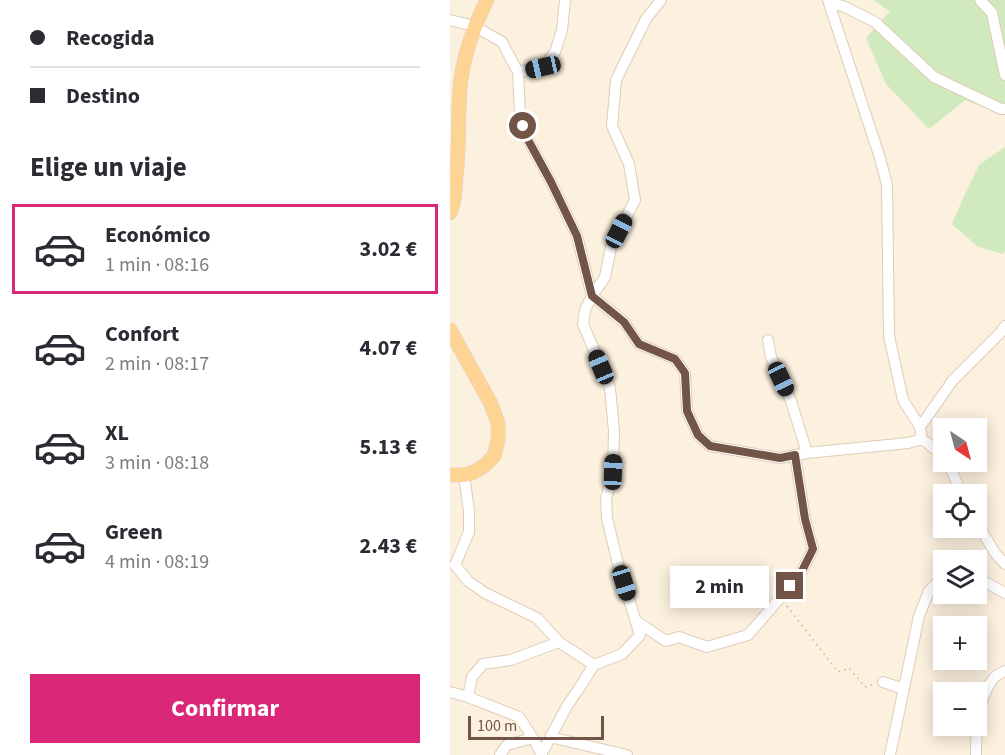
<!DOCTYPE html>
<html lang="es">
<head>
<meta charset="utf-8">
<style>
  body { margin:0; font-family:"Source Sans 3",sans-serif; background:#f2f2f3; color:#2b2b33; height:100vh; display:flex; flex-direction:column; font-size:22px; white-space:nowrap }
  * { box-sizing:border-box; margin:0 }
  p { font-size:20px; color:#7c7c81 }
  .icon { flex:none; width:33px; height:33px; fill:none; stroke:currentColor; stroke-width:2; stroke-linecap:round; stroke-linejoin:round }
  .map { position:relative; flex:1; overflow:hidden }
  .drawer { display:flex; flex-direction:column; background:#fff; width:450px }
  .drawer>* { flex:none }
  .top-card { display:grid; align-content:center; height:132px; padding:0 30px; background:#fff }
  .needle { width:39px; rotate:144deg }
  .tools { position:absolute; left:483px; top:418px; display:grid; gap:12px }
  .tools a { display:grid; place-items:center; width:54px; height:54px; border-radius:0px; background:#fff; box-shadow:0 3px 15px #0003; font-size:30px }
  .scale { position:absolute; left:18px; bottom:15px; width:136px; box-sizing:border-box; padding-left:6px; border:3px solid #725546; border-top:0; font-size:16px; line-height:21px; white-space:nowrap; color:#725546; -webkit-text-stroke:4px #fff4e4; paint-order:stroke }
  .end { position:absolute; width:27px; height:27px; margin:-14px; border:8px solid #725546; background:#fff; box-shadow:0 0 0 3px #fff }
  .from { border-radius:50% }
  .bubble { position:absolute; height:42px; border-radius:0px; background:#fff; box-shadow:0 3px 15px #0003; font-size:20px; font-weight:700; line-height:42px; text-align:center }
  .car { position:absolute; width:18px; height:36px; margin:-18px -9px; border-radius:8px; box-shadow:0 0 4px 2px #0007; background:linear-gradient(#222 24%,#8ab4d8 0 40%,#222 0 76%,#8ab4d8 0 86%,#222 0) }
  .top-card b { display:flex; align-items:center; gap:21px; height:57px; font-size:22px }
  .top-card b+b { border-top:2px solid #e1e1e2 }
  .top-card i { width:15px; height:15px; background:#2b2b33 }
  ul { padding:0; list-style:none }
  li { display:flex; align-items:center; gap:18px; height:90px; margin:0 12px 9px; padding:0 18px; border:3px solid transparent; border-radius:0px }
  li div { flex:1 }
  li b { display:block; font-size:22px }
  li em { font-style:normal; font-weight:700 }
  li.on { border-color:#db2777 }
  li>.icon { width:54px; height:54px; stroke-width:1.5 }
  h2 { padding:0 30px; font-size:27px; line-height:72px }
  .action { display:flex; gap:12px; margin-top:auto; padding:12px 30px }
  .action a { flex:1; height:69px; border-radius:0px; background:#db2777; color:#fff; font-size:24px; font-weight:700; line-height:69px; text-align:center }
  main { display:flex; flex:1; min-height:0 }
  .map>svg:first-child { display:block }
  .green { fill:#d0e9bd }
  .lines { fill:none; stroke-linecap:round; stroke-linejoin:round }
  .minor-casing { stroke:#e0ccba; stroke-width:12 }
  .major-casing { stroke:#ddd6d3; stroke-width:15 }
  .path { stroke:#d6b099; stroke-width:1.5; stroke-dasharray:1.5 4.5; stroke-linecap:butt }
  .minor { stroke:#fff; stroke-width:10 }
  .major { stroke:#fdd494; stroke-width:14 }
  .route { stroke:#725546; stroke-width:8 }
</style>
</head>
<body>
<main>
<section class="drawer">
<div class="top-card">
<b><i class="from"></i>Recogida</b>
<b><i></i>Destino</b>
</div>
<h2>Elige un viaje</h2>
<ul>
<li class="on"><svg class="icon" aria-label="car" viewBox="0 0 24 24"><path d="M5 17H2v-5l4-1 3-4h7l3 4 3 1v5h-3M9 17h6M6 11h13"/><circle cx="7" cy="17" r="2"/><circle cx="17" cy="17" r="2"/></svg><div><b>Económico</b><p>1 min · 08:16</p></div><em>3.02 €</em></li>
<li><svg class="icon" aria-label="car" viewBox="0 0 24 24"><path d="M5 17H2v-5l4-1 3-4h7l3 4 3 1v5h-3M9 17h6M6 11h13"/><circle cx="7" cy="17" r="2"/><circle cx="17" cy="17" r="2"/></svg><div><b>Confort</b><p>2 min · 08:17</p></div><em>4.07 €</em></li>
<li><svg class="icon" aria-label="car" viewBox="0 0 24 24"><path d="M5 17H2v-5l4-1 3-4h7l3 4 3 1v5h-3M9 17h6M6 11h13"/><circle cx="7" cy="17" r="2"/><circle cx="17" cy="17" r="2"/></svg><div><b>XL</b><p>3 min · 08:18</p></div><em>5.13 €</em></li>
<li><svg class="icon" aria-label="car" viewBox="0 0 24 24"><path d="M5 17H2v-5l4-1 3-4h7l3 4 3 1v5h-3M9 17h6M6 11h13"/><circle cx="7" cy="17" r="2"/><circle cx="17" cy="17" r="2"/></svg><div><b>Green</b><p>4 min · 08:19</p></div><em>2.43 €</em></li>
</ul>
<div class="action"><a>Confirmar</a></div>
</section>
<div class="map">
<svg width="555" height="755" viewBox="0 0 555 755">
  <rect width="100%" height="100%" fill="#fcf0de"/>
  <path class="green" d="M424 0H555V115L515 100 479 129 436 84 416 38 440 11 433 7Z
    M555 147V252L552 254 527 246 502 224 515 194 529 165Z"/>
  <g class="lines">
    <defs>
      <path id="minor" d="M211 0 196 19 166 80 162 126 179 164 185 200 161 247 155 277 142 296 174 322 189 344 225 359 235 373 237 411 248 435 260 446 330 458 357 453 458 443 472 439
        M378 0 430 158 437 185 439 336 453 400 470 427 472 439 494 456
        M530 0 542 13 555 75
        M379 2 395 7 425 22 484 77 551 109H555
        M0 20 24 26 52 42 68 72 70 115 77 138 101 182 127 236 142 296 135 310 133 324 160 388 164 431 163 472 156 499 157 518 168 564 190 635 172 654 144 665
        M68 72 93 67 105 52 112 30 115 0
        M318 340 321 357 341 401 357 453
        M470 427 503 380 551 332 555 326
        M498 462 512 495
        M14 475 19 511V532L5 565 18 581 35 593 87 618 109 642 144 665 130 687 117 706 92 753
        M526 521 545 553 555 564
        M526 577 555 593
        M186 621 216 641 229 637 257 647 298 635 350 575 363 549 355 519 345 455
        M433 682 454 689
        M0 692 18 697 69 717 83 738 92 755
        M18 697 22 677 33 664 61 660 109 642
        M100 737 177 755
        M50 755 57 745 83 738
        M440 755 469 616 479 591 488 582 494 580
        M526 755C526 730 527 700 543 679 546 675 551 673 555 671"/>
      <path id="major" d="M0 213C5 202 5 190 6 177 10 145 7 112 11 79 15 51 24 26 37 0
        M0 330 40 402 48 423V440L44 456 34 466 22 473 14 475H0"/>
    </defs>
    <use href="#minor" class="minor-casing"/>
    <use href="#major" class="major-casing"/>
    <path class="path" d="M337 606 388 672 399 668 415 687 424 684"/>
    <use href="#minor" class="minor"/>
    <use href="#major" class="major"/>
  </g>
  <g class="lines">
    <path class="route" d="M73 126 77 138 101 182 127 236 142 296 174 322 189 344 225 359 235 373 237 411 248 435 260 446 330 458 345 455 355 519 363 549 350 575 340 586"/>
  </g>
</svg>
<div class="tools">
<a><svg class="needle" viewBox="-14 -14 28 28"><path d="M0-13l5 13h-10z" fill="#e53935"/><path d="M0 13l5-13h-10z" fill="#7c7c81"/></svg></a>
<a><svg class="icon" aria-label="locate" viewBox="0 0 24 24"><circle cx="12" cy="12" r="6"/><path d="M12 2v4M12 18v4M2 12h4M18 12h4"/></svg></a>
<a><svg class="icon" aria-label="layers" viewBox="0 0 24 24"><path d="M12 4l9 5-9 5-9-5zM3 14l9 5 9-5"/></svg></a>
<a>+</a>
<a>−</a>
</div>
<div class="scale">100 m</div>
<i class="end from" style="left:73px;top:126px"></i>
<i class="end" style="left:340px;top:586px"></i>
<div class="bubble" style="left:220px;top:566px;width:99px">2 min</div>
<i class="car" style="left:93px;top:67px;rotate:257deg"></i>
<i class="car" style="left:169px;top:231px;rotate:27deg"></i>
<i class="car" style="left:151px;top:367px;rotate:337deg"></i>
<i class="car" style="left:331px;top:379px;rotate:155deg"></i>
<i class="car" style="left:163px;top:472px;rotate:2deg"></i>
<i class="car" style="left:174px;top:583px;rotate:163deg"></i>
</div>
</main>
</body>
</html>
